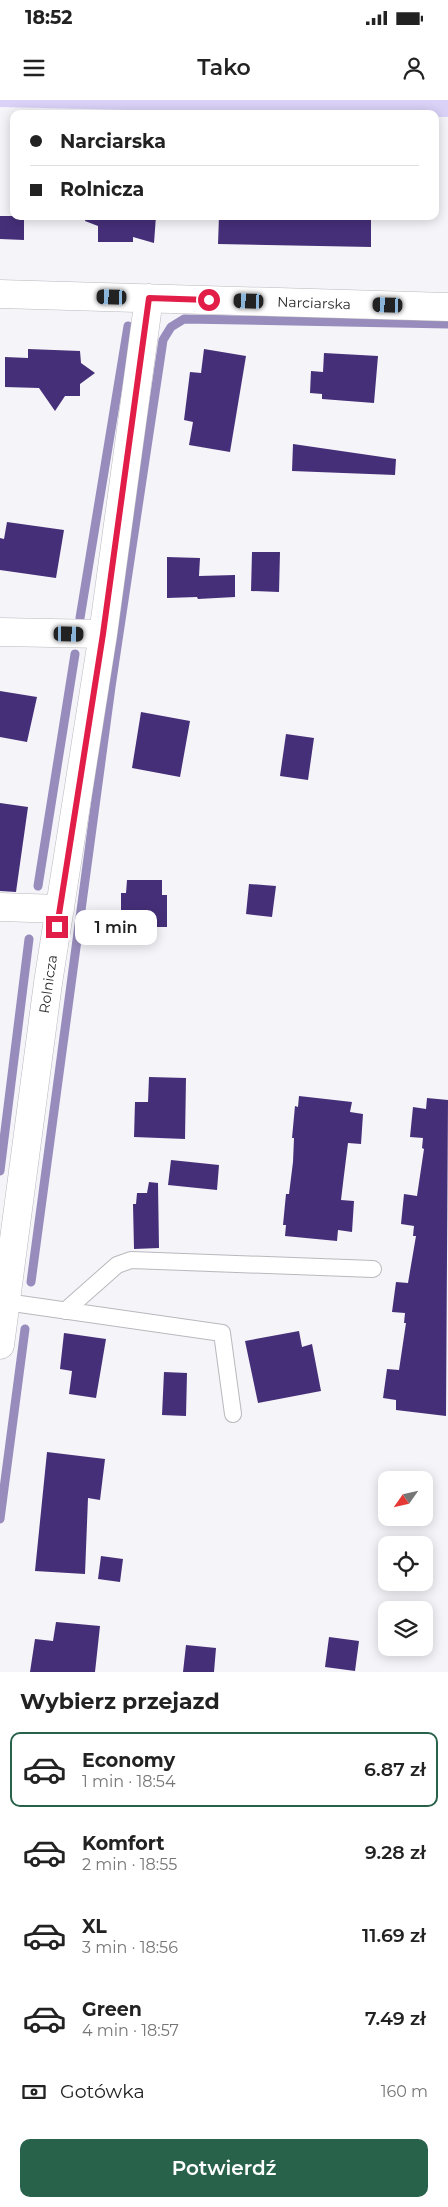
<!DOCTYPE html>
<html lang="pl">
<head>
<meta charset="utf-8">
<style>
  body { margin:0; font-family:Montserrat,sans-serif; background:#f6f6f6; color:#222; height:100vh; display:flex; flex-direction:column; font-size:19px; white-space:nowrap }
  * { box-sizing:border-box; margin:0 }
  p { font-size:16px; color:#767676 }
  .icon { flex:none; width:28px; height:28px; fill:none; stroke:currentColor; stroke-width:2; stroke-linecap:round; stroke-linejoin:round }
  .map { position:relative; height:1572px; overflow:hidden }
  .sheet { display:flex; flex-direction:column; background:#fff; flex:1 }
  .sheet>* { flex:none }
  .hud { position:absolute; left:10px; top:10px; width:429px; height:110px; border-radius:10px; box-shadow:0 2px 12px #0003; display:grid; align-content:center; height:110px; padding:0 20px; background:#fff }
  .needle { width:32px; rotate:236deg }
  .tools { position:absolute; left:378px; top:1371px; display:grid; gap:10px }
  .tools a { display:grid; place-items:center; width:55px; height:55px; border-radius:10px; background:#fff; box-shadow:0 2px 12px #0003; font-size:25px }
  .end { position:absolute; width:22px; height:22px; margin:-11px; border:6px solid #e11d48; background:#fff; box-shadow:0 0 0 2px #fff }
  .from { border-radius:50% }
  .bubble { position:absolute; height:35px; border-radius:10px; background:#fff; box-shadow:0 2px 12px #0003; font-size:16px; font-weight:600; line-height:35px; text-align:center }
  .car { position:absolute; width:15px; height:30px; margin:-15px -8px; border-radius:6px; box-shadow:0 0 4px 1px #0007; background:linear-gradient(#222 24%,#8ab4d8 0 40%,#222 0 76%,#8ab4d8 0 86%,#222 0) }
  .hud b { display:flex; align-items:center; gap:18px; height:48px; font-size:19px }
  .hud b+b { border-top:1px solid #e0e0e0 }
  .hud i { width:12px; height:12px; background:#222 }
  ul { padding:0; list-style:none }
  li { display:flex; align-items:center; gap:15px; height:75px; margin:0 10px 8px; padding:0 10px; border:2px solid transparent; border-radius:10px }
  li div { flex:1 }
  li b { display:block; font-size:19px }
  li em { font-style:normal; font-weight:600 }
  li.selected { border-color:#29624b }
  li>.icon { width:45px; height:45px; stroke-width:1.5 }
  h2 { padding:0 20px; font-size:22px; line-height:60px }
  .pay { display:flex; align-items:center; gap:12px; height:55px; padding:0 20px; font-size:19px }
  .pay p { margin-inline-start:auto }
  .primary-button { display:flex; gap:10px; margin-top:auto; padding:10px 20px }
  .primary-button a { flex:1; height:58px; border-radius:10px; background:#29624b; color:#fff; font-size:20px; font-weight:600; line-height:58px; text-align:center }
  .status { display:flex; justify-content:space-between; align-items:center; height:35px; padding:0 25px; background:#fff; direction:ltr }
  .status svg { height:14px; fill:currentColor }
  header { display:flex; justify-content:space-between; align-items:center; height:65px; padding:0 20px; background:#fff; font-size:22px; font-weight:600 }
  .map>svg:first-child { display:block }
  .green { fill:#dad2f7 }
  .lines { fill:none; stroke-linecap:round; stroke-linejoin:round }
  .stream { stroke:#988cbd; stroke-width:9 }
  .building { fill:#462f79 }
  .service-casing { stroke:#b9b8bd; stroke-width:18 }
  .minor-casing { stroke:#b9b8bd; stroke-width:29 }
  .service { stroke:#fff; stroke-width:16 }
  .minor { stroke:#fff; stroke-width:28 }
  .route { stroke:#e11d48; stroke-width:6 }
  .labels { text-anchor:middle; stroke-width:5; stroke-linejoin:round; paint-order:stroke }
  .street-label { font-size:14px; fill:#29282a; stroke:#fff }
</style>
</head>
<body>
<div class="status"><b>18:52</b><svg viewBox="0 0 49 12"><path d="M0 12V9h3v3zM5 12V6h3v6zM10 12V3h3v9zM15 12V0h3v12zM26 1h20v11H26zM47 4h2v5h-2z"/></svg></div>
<header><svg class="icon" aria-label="menu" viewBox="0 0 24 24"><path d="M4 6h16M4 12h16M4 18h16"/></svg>Tako<svg class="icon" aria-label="person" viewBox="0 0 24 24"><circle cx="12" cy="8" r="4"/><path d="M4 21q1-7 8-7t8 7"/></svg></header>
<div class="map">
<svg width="448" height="1572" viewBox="0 0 448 1572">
  <rect width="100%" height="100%" fill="#f5f4f9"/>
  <path class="green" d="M0 0H448V17H435V14H304L0 7Z"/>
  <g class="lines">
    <path class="stream" d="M80 518 128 226
      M38 786 75 554
      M0 1071 29 839
      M31 1182 111 587 163 240 171 227 184 219 448 224
      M0 1419 25 1229"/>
  </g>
  <path class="building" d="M0 116H24V140L0 139Z
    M86 116H156L154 143 133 137V142H98V126L85 121Z
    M219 116H371V147L218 144Z
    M28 249 80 251 81 263 95 273 80 284V296H65L55 311 39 288 5 287V257L28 258Z
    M204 249 246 256 230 352 189 345 193 322 184 320 190 272 201 273Z
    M324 253 378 256 374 303 322 299V294L310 293 311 271 323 272Z
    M293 344 396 359 395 375 292 371Z
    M7 422 64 430 56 478 0 470V438L4 439Z
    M252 452H280L279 492 251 491Z
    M167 457 200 458 199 476 235 475V497L198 499 197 497 167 498Z
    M0 591 37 597 27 642 0 637Z
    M141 612 190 621 180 677 132 668Z
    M286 634 314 638 308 680 280 676Z
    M0 703 28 707 16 792 0 791Z
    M127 780H162V795H167V827H153L150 830H139L135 827H121V793H126Z
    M249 784 276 786 272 817 246 814Z
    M149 977 186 978 185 1039 134 1037 135 1002H148Z
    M299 996 352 1002 350 1012 363 1014 361 1044 348 1043 344 1075 341 1100 354 1101 352 1132 338 1130 337 1141 285 1136 286 1125H283L286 1094H289L293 1062 294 1038H292L295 1006 298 1007Z
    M427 998 448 1000 446 1316 396 1310V1300L383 1298 387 1269 399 1270 406 1223H404L405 1213 392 1212 396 1182 408 1183 416 1136H413L414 1126 401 1124 404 1094 417 1096 424 1049 422 1048 423 1038 410 1037 413 1007 426 1009Z
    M171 1060 219 1065 217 1090 168 1085Z
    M149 1082 158 1083 159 1148 134 1149 133 1104H136L137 1093H147Z
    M299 1231 302 1247 312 1244 321 1291 258 1303 245 1241Z
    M64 1233 106 1239 96 1298 69 1294 72 1271 60 1269Z
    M164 1272 187 1273 186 1316 162 1315Z
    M47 1352 105 1359 100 1400 88 1398 85 1474 35 1471Z
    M101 1456 123 1459 120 1482 98 1479Z
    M56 1522 100 1526 95 1572H30L35 1539 53 1541Z
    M329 1537 359 1541 355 1571 325 1567Z
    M186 1545 216 1548 214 1572H183Z"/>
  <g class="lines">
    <defs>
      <path id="service" d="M6 1202 222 1233 233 1314
        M65 1211 117 1165 131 1160 373 1169"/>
      <path id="minor" d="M0 194 448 207
        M0 532 103 534
        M0 807 60 809
        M0 1245 48 883 103 534 149 198"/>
    </defs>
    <use href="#service" class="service-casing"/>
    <use href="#minor" class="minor-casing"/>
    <use href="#service" class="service"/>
    <use href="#minor" class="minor"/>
  </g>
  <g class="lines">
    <path class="route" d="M57 827 103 534 149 198 209 200"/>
  </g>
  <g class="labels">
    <g class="street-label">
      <text transform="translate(314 203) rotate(2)" y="5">Narciarska</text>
      <text transform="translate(48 884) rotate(-82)" y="5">Rolnicza</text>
    </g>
  </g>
</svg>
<div class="tools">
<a><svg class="needle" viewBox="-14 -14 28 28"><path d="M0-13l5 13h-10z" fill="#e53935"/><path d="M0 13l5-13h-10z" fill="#767676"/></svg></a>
<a><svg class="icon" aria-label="locate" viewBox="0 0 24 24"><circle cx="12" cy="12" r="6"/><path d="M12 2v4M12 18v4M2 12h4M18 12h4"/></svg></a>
<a><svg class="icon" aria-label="layers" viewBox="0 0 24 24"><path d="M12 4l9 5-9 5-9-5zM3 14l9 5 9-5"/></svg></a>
</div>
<i class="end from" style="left:209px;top:200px"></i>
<i class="end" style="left:57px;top:827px"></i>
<div class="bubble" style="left:75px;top:810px;width:82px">1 min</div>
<i class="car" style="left:112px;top:197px;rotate:272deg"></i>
<i class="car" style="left:249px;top:201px;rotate:272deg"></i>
<i class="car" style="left:388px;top:205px;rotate:272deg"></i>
<i class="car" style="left:69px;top:534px;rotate:91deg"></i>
<div class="hud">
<b><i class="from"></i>Narciarska</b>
<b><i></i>Rolnicza</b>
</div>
</div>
<section class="sheet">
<h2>Wybierz przejazd</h2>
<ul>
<li class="selected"><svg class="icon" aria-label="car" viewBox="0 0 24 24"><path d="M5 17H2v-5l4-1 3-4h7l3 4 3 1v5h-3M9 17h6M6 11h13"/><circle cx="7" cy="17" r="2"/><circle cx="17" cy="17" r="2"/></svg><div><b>Economy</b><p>1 min · 18:54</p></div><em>6.87 zł</em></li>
<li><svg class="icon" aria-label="car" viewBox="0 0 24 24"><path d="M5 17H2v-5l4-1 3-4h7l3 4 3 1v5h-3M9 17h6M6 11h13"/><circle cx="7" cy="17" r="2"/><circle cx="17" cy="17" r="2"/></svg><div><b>Komfort</b><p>2 min · 18:55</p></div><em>9.28 zł</em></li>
<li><svg class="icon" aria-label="car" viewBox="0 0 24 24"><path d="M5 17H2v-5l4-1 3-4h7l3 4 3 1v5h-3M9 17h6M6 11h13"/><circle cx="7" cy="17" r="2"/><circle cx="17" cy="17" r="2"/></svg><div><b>XL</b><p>3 min · 18:56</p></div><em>11.69 zł</em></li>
<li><svg class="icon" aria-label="car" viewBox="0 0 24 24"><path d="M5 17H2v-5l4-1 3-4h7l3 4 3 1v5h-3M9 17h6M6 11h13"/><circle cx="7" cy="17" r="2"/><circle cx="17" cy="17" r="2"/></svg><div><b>Green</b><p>4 min · 18:57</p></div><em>7.49 zł</em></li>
</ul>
<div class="pay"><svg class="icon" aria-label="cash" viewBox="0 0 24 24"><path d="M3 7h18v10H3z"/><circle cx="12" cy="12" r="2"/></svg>Gotówka<p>160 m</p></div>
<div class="primary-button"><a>Potwierdź</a></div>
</section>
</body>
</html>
